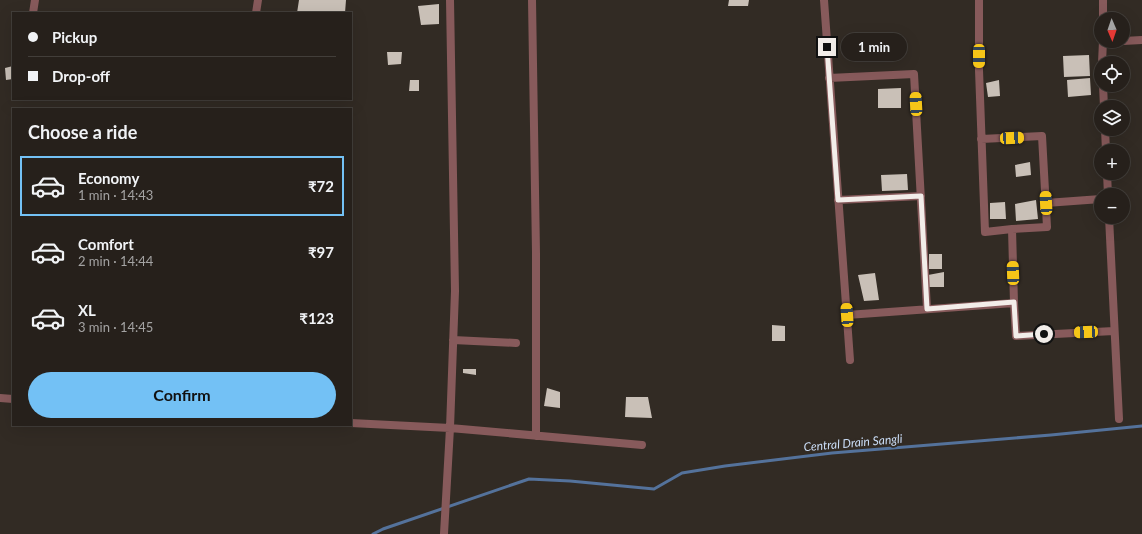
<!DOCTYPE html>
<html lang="en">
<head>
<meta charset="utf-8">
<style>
  body { margin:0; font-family:Lato,sans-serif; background:#322d28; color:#f1f3f6; height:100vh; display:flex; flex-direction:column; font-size:15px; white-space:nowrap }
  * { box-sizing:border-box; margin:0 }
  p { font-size:13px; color:#a4a3a3 }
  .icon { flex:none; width:22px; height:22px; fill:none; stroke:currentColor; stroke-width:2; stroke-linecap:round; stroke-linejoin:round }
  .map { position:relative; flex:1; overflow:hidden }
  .panel { position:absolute; left:12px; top:108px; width:340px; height:318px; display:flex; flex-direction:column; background:#26201b; border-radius:0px; box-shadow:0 4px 16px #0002,0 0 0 1px #423e3a }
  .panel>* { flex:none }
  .hud { position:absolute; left:12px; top:12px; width:340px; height:88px; border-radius:0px; box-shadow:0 4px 16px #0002,0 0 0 1px #423e3a; display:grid; align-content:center; height:88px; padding:0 16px; background:#26201b }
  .needle { width:26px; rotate:178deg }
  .fabs { position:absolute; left:1094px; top:12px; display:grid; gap:8px }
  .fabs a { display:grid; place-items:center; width:36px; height:36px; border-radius:50%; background:#26201b; box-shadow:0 4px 16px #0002,0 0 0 1px #423e3a; font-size:20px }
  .end { position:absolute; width:18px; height:18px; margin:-9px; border:5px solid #f2ede9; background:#111; box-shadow:0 0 0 2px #111 }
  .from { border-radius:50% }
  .bubble { position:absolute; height:28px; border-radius:14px; background:#26201b; box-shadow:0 4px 16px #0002,0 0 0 1px #423e3a; font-size:13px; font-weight:700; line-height:28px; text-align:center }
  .car { position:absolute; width:12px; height:24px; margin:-12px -6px; border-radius:5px; box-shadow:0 0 3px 1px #0007; background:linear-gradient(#f5c518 24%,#345 0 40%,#f5c518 0 76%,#345 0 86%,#f5c518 0) }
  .hud b { display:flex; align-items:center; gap:14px; height:38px; font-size:15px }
  .hud b+b { border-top:1px solid #423e3a }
  .hud i { width:10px; height:10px; background:#f1f3f6 }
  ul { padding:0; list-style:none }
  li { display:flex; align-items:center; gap:12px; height:60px; margin:0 8px 6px; padding:0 8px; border:2px solid transparent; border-radius:0px }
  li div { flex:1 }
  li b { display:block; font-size:15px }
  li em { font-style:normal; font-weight:700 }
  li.current { border-color:#73c1f5 }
  li>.icon { width:36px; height:36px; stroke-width:1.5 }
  h2 { padding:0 16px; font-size:18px; line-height:48px }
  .cta { display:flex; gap:8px; margin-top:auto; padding:8px 16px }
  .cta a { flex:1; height:46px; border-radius:24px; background:#73c1f5; color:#111; font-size:16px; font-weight:700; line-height:46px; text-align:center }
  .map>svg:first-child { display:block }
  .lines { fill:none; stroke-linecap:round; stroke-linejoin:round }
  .stream { stroke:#54729b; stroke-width:3 }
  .building { fill:#c9c0b7 }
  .minor { stroke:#875a5b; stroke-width:8 }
  .route { stroke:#f2ede9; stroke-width:5 }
  .labels { text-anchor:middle; stroke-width:4; stroke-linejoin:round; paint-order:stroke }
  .water-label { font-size:12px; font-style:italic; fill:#cbdef8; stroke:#322b24 }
</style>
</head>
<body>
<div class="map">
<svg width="1142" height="534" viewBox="0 0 1142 534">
  <rect width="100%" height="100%" fill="#322b24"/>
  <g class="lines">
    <path class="stream" d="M373 534 383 529 529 479 570 481 654 489 682 473 725 466 832 453 1051 435 1142 426"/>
  </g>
  <path class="building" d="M299 0H346L345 13H297Z
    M729 0H749L748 6H728Z
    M439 4V24L421 25 418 6Z
    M387 52H402L401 64 388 65Z
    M1089 55 1090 76 1064 77 1063 56Z
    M13 66V79L6 80 5 68Z
    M1090 78 1091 95 1068 97 1067 80Z
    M410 80H419V91H409Z
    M999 80 1000 96 988 97 986 83Z
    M901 88V108H878V89Z
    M1030 162 1031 175 1016 177 1015 165Z
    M907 174 908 190 882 191 881 175Z
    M1036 200 1038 219 1016 221 1015 204Z
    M1005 202 1006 219H990V203Z
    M929 254H942V269H929Z
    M944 272V287H929L928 275Z
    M875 273 879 300 864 301 858 275Z
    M772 325 785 326V341H772Z
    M463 369H476V375L463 373Z
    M547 388 560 392V408L544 406Z
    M626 397H648L652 418 625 417Z"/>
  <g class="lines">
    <path class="minor" d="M532 0 536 253V436
      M824 0 850 360
      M979 0V70L985 232 1012 229 1014 303
      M33 13 35 0
      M256 13 258 0
      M1103 19V0
      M1103 41H1113
      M1123 41 1142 40
      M1102 63 1103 41
      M829 78 914 74 927 309
      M1103 85 1104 107
      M1105 129 1106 151
      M981 139 1042 136 1047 227 1012 229
      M1107 173 1108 195
      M838 200 921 196
      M1046 203 1101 199
      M1109 217 1119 419
      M847 315 1014 303 1016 336 1114 331
      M453 340 516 343
      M0 398 13 399
      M351 423 450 428 642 445
      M444 534 450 428 455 291 450 0"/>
  </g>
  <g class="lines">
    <path class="route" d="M827 47 838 200 921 196 927 309 1014 302 1016 336 1044 334"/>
  </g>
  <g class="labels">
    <g class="water-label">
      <text transform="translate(853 443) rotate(-5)" y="4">Central Drain Sangli</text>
    </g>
  </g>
</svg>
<div class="fabs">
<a><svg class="needle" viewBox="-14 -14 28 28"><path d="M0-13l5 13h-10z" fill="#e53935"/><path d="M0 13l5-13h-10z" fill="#a4a3a3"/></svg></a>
<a><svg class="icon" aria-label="locate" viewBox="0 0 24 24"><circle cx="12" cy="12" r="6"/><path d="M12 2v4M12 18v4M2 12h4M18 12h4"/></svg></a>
<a><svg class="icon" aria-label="layers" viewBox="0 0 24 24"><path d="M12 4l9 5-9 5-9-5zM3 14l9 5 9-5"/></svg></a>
<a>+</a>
<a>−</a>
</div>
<i class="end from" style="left:1044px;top:334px"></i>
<i class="end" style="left:827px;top:47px"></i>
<div class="bubble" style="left:841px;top:33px;width:66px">1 min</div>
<i class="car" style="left:979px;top:56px;rotate:180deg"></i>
<i class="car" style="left:916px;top:104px;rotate:357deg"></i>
<i class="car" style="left:1012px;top:138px;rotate:87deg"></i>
<i class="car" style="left:1046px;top:203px;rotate:357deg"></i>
<i class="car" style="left:1013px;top:273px;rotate:358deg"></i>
<i class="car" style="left:847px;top:315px;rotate:356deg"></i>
<i class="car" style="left:1086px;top:332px;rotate:267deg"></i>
<div class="hud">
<b><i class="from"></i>Pickup</b>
<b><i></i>Drop-off</b>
</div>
<section class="panel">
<h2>Choose a ride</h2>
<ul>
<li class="current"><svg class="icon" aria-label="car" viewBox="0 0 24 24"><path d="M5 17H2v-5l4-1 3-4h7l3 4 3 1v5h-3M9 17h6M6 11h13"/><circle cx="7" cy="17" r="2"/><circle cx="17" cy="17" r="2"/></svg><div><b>Economy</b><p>1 min · 14:43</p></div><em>₹72</em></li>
<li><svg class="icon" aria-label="car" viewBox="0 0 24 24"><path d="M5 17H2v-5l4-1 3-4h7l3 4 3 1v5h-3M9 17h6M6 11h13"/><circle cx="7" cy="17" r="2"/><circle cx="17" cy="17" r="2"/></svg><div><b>Comfort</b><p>2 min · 14:44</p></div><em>₹97</em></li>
<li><svg class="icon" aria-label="car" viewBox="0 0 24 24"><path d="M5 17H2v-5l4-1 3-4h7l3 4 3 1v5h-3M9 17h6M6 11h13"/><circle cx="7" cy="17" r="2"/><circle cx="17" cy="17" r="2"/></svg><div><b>XL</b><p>3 min · 14:45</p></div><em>₹123</em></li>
</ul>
<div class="cta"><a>Confirm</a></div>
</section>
</div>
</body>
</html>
